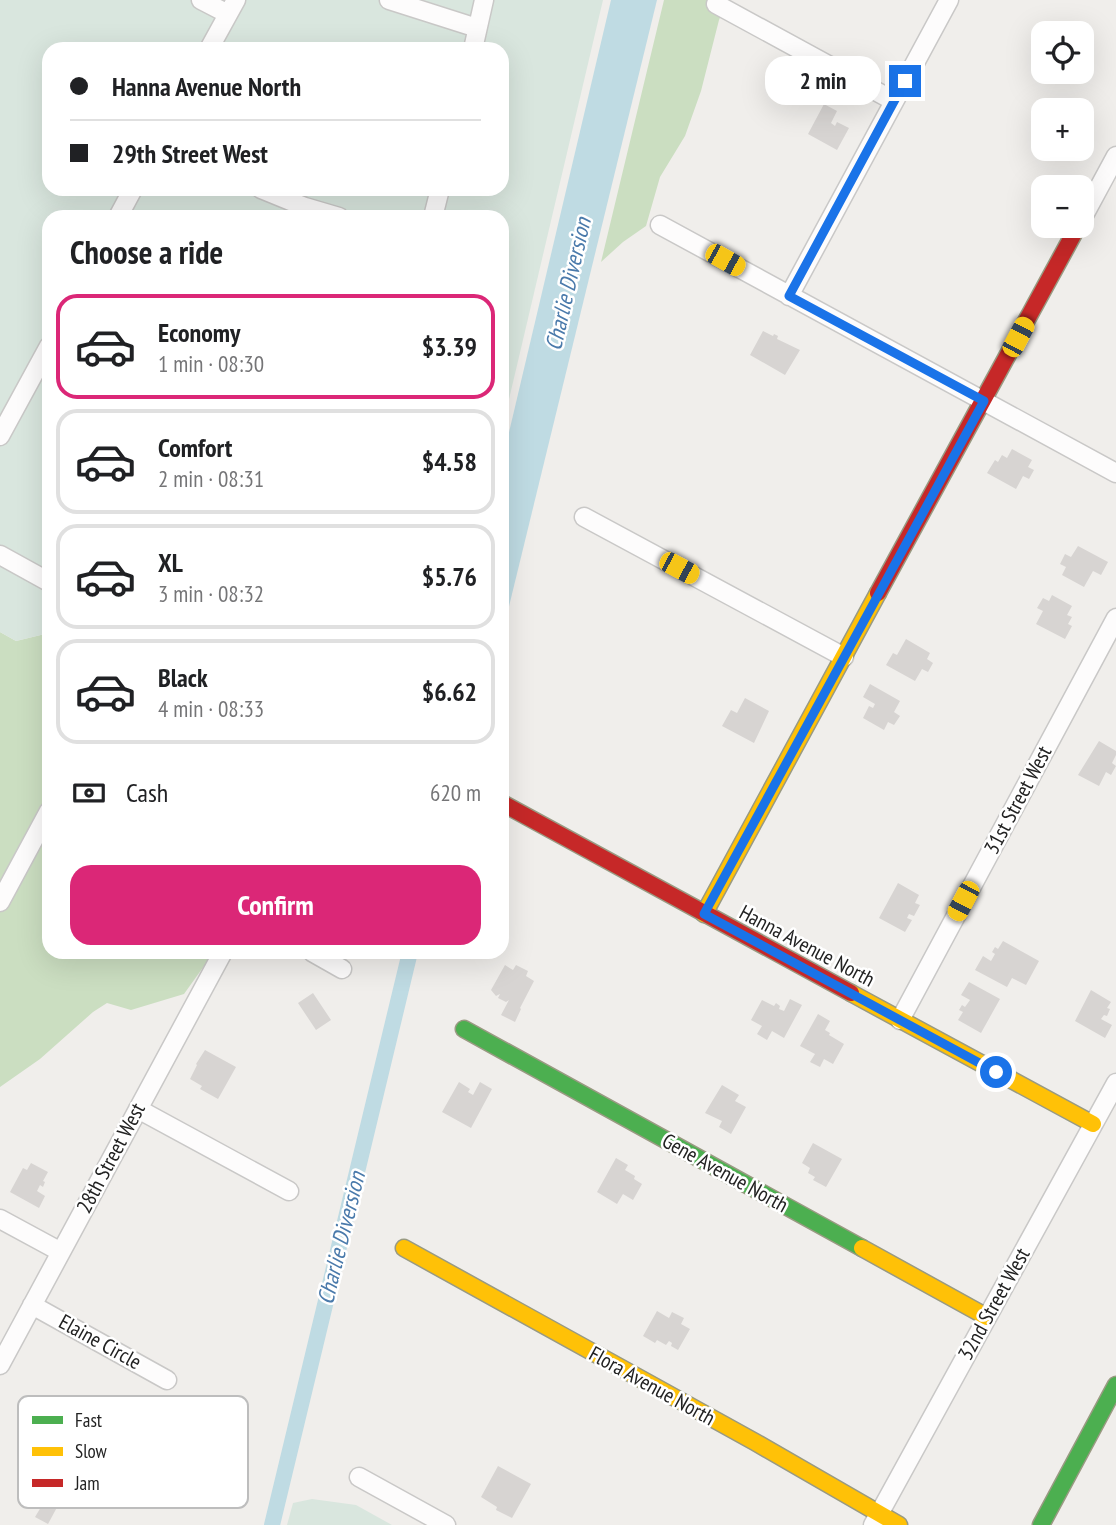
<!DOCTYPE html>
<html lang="en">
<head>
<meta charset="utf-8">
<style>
  body { margin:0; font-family:"PT Sans Narrow",sans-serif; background:#f2f2f2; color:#202124; height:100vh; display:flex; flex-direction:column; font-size:26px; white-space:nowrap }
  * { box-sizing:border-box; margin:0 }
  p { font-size:23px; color:#757577 }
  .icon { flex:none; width:38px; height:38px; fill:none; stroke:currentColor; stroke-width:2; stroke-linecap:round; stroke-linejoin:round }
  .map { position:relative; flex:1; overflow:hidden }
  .drawer { position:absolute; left:42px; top:210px; width:467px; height:749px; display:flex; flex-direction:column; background:#fff; border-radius:21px; box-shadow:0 7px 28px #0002 }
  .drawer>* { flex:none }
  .hud { position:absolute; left:42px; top:42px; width:467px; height:154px; border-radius:21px; box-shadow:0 7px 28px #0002; display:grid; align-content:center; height:154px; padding:0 28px; background:#fff }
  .controls { position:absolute; left:1031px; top:21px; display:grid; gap:14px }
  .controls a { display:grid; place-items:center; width:63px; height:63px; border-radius:14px; background:#fff; box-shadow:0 7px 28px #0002; font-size:35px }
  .end { position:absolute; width:32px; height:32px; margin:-16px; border:9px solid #1a73e8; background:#fff; box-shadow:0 0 0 4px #fff }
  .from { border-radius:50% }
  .bubble { position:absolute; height:49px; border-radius:21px; background:#fff; box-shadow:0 7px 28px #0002; font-size:23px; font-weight:600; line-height:49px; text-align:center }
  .car { position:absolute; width:21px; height:42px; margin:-21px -10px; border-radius:9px; box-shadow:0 0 5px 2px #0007; background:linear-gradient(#f5c518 24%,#345 0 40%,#f5c518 0 76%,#345 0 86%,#f5c518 0) }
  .hud b { display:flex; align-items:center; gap:24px; height:66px; font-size:26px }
  .hud b+b { border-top:2px solid #e0e0e0 }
  .hud i { width:18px; height:18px; background:#202124 }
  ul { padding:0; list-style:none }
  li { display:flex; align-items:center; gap:21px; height:105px; margin:0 14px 10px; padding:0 14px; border:4px solid #e0e0e0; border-radius:21px }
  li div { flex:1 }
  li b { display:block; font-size:26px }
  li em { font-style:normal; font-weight:600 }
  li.on { border-color:#db2777 }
  li>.icon { width:63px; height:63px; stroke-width:1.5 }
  h2 { padding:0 28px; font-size:32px; line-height:84px }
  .pay { display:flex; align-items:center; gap:18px; height:77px; padding:0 28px; font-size:26px }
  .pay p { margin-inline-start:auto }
  .action { display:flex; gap:14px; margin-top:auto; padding:14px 28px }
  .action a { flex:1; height:80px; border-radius:21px; background:#db2777; color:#fff; font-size:28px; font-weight:600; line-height:80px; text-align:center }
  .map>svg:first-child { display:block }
  .forest { fill:#cbdec1 }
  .wetland { fill:#d9e6de; fill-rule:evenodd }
  .water { fill:#bfdbe3 }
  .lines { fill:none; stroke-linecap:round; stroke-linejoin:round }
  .canal { stroke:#bfdbe3; stroke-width:16 }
  .building { fill:#d7d4d2 }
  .street-casing { stroke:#c9c8c7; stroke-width:21 }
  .fast-casing { stroke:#999a82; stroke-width:19 }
  .slow-casing { stroke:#999a82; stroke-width:19 }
  .jam-casing { stroke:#999a82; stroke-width:19 }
  .street { stroke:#fdfcfc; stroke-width:18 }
  .fast { stroke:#4caf50; stroke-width:16 }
  .slow { stroke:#ffc107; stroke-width:16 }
  .jam { stroke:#c62828; stroke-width:16 }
  .route { stroke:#1a73e8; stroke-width:9 }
  .labels { text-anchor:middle; stroke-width:5; stroke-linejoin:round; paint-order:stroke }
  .street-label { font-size:21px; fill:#222; stroke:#fff }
  .water-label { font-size:23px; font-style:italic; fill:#4a7aab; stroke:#fff }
  .key { fill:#fff; stroke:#bdbdbd; stroke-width:2 }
  .key-label { font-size:19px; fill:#222 }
</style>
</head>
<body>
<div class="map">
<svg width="1116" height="1525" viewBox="0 0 1116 1525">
  <rect width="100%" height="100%" fill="#f0eeeb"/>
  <path class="forest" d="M664 0H728L719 20 701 91 685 136 660 177 646 226 623 242 601 262Z
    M0 632 16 641 49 633V952H214L184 994 131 1010 107 1003 93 1012 40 1059 0 1087Z"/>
  <path class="wetland" d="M0 0H603L502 429V217H49V633L16 641 0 632ZM49 49H502V189H49Z
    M312 1499 356 1505 392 1525H287L293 1503Z"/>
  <path class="water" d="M611 0H657L502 635V462Z"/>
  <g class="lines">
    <path class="canal" d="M272 1525 410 952"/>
  </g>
  <path class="building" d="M824 104 837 111 831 123 835 126 837 122 849 128 837 150 808 134Z
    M763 331 773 336 774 334 778 336 777 339 800 350 785 375 750 355Z
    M1012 449 1032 460 1028 467 1034 470 1029 479 1023 476 1016 489 987 473 995 460 998 462 1002 455 1007 458Z
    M1078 546 1108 562 1101 575 1093 571 1084 587 1062 575 1066 567 1060 564 1065 554 1071 557Z
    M1052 595 1072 606 1067 615 1072 617 1068 624 1072 626 1065 639 1036 624 1043 611 1037 608 1043 598 1049 601Z
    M906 639 930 653 927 659 933 663 928 672 922 669 915 681 886 665 893 653 897 655Z
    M870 684 900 701 894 712 900 716 894 725 888 722 884 730 863 718 869 706 873 708 875 704 863 697Z
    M745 698 769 711 754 743 722 726 731 710 737 713Z
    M1099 741 1116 751V755L1112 763 1116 766 1111 775 1106 772 1099 786 1078 775Z
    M898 883 919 895 915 903 920 905 914 916 909 914 907 918 912 920 905 932 879 918Z
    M1003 941 1039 961 1026 985 1012 978 1007 987 975 970 983 956 991 961 995 954 992 952 995 947 998 949Z
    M505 965 513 970 516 965 528 971 526 976 534 981 520 1008 521 1009 515 1022 501 1015 509 1000 506 1002 498 998 500 994 496 996 491 990Z
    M969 982 1000 999 981 1033 958 1020 963 1012 959 1010 962 1005 965 1007 970 1000 961 995Z
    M1091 990 1111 1002 1107 1008 1110 1009 1107 1016 1104 1015 1101 1019 1112 1025 1105 1038 1075 1021Z
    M313 993 331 1020 316 1030 298 1003Z
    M790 999 802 1005 784 1038 772 1031 767 1040 757 1034 762 1026 751 1020 762 1000 774 1006 776 1003 780 1006 779 1009 784 1011Z
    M818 1014 830 1021 825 1030 830 1033 829 1035 844 1044 833 1064 824 1059 820 1067 810 1062 815 1054 800 1046Z
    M205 1050 236 1067 218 1099 200 1089 202 1086 190 1079 197 1065 196 1064Z
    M459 1082 470 1089 468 1092 473 1095 480 1082 492 1089 471 1128 442 1112Z
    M722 1085 739 1095 735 1101 746 1107 731 1134 719 1127 722 1121 705 1113Z
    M813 1143 842 1159 826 1187 813 1180 815 1177 808 1173 810 1168 802 1163Z
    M616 1158 628 1165 625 1170 635 1176 634 1179 642 1184 633 1200 623 1194 617 1204 597 1192Z
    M31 1163 48 1172 43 1181 45 1182 43 1187 40 1185 37 1191 45 1196 39 1208 10 1192 23 1168 27 1170Z
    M657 1311 669 1318 672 1312 684 1318 681 1324 690 1329 678 1350 671 1346 672 1343 669 1341 666 1345 657 1340 655 1343 643 1336Z
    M498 1466 531 1484 512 1518 496 1510 497 1507 481 1497Z
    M39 1471 68 1487 48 1524 35 1517 41 1507 24 1498Z"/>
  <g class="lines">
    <defs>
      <path id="street" d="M201 0 228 14
        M389 0 477 28
        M716 4 894 101
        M209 49 236 0
        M473 49 484 0
        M261 189 305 207 339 217
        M118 217 133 189
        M433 217 440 189
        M1082 219 1116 156
        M660 225 1116 473
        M789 296 949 0
        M0 436 49 346
        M584 517 844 657
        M0 555 49 582
        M0 902 49 811
        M312 952 342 969
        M900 1020 1116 618
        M138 1109 289 1191
        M0 1219 61 1252
        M32 1305 167 1380
        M0 1365 223 952
        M359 1477 446 1525
        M873 1525 1116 1083"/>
      <path id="fast" d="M464 1029 862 1248
        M1041 1525 1116 1385"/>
      <path id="slow" d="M704 914 878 593
        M851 993 1093 1124
        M404 1248 755 1442 899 1525
        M862 1248 987 1317"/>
      <path id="jam" d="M878 593 1078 226
        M502 803 851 993"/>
    </defs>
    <use href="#street" class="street-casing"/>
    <use href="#fast" class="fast-casing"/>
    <use href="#slow" class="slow-casing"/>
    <use href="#jam" class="jam-casing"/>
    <use href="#street" class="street"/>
    <use href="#fast" class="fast"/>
    <use href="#slow" class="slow"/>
    <use href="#jam" class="jam"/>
  </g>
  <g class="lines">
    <path class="route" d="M905 81 789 296 984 401 704 914 996 1072"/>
  </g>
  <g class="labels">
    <g class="street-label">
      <text transform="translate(1018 800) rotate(-62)" y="7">31st Street West</text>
      <text transform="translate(807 946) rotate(28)" y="7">Hanna Avenue North</text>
      <text transform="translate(111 1158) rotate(-62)" y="7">28th Street West</text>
      <text transform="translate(725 1173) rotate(29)" y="7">Gene Avenue North</text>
      <text transform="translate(994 1304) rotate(-61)" y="7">32nd Street West</text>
      <text transform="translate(100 1342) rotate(29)" y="7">Elaine Circle</text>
      <text transform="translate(652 1386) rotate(29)" y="7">Flora Avenue North</text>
    </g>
    <g class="water-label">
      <text transform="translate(568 284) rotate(-77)" y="8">Charlie Diversion</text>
      <text transform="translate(341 1238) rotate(-76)" y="8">Charlie Diversion</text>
    </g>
  </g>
  <rect x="18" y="1396" width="230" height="112" rx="10" class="key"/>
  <rect x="32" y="1416" width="31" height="8" fill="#4caf50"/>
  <rect x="32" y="1447" width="31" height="9" fill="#ffc107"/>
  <rect x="32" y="1479" width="31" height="8" fill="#c62828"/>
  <g class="key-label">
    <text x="75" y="1427">Fast</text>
    <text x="75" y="1458">Slow</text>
    <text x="75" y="1490">Jam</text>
  </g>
</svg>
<div class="controls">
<a><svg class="icon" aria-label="locate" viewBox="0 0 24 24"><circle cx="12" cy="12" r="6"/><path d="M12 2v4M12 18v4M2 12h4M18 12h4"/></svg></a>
<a>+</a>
<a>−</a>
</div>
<i class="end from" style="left:996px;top:1072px"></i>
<i class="end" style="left:905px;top:81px"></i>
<div class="bubble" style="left:765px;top:56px;width:116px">2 min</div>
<i class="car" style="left:725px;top:260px;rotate:119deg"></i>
<i class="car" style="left:1018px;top:337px;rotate:28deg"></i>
<i class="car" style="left:679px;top:568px;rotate:118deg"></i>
<i class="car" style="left:963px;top:901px;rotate:208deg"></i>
<div class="hud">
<b><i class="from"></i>Hanna Avenue North</b>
<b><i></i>29th Street West</b>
</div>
<section class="drawer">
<h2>Choose a ride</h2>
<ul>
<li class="on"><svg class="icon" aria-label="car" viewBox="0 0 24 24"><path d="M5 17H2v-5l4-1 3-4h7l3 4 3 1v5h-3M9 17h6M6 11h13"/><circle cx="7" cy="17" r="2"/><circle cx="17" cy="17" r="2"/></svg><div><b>Economy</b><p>1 min · 08:30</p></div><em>$3.39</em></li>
<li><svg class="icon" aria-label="car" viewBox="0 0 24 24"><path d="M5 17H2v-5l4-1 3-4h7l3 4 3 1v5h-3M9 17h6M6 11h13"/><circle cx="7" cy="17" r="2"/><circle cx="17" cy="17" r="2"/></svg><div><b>Comfort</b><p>2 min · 08:31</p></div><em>$4.58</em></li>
<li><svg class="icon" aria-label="car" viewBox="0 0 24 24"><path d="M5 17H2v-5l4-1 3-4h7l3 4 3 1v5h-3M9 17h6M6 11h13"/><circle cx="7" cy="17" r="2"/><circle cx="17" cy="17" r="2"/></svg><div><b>XL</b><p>3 min · 08:32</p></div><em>$5.76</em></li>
<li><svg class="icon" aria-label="car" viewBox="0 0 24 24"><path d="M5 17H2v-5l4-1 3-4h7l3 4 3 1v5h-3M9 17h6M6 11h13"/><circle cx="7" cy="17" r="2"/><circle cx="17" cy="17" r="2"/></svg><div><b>Black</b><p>4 min · 08:33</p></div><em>$6.62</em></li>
</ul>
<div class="pay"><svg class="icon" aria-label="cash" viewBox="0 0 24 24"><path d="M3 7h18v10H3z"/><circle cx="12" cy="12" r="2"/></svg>Cash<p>620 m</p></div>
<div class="action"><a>Confirm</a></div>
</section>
</div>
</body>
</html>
